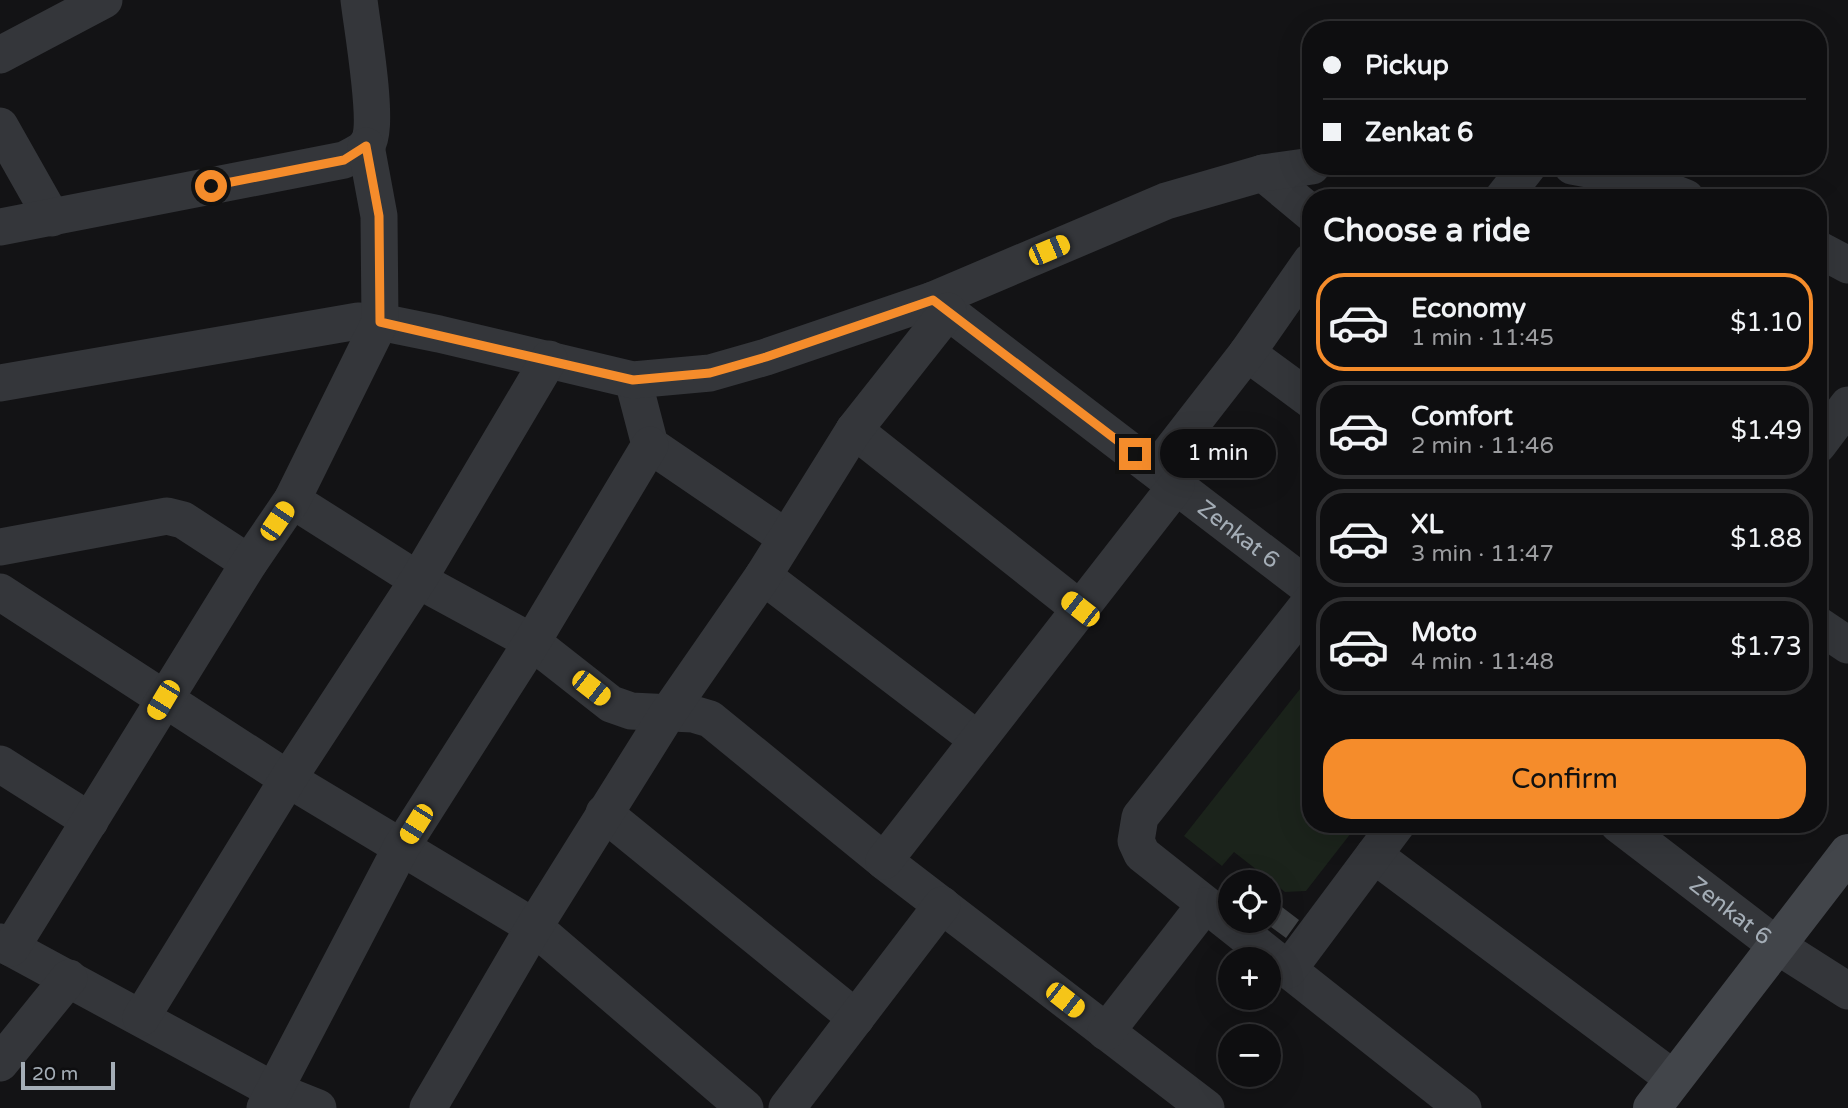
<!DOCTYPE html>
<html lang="en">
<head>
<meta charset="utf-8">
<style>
  body { margin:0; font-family:"Varela Round",sans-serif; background:#1c1c1e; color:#f1f3f6; height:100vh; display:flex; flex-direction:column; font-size:26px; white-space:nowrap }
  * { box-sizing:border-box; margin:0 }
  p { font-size:23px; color:#9b9c9f }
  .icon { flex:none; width:38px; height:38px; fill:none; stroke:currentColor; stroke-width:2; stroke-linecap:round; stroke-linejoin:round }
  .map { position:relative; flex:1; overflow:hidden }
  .details { position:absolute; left:1302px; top:189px; width:525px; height:644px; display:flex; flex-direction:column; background:#0e0e10; border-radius:28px; box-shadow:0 7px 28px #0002,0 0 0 2px #2e2e30 }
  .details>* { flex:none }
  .guide { position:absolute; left:1302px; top:21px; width:525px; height:154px; border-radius:28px; box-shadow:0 7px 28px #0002,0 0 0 2px #2e2e30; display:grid; align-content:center; height:154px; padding:0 21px; background:#0e0e10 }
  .fabs { position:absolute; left:1218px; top:870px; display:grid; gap:14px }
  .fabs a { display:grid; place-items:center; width:63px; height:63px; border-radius:50%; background:#0e0e10; box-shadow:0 7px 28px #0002,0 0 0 2px #2e2e30; font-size:35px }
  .scale { position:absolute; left:21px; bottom:18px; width:94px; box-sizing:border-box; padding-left:7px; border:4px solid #a4adb6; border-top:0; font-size:19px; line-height:24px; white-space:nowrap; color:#a4adb6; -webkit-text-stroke:5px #0e0e10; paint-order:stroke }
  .end { position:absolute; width:32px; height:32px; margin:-16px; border:9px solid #f58c2b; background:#111; box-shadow:0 0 0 4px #111 }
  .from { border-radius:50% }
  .bubble { position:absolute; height:49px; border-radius:24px; background:#0e0e10; box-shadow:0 7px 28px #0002,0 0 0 2px #2e2e30; font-size:23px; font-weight:600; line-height:49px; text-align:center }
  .car { position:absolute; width:21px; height:42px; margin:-21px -10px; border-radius:9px; box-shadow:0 0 5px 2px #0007; background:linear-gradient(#f5c518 24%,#345 0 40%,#f5c518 0 76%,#345 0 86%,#f5c518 0) }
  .guide b { display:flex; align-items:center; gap:24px; height:66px; font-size:26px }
  .guide b+b { border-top:2px solid #2e2e30 }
  .guide i { width:18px; height:18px; background:#f1f3f6 }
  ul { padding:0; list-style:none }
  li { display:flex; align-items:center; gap:21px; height:98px; margin:0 14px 10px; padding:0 7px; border:4px solid #2e2e30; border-radius:28px }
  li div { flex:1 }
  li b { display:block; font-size:26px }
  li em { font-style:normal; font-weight:600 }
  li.on { border-color:#f58c2b }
  li>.icon { width:63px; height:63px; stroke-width:1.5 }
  h2 { padding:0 21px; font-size:32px; line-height:84px }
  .action { display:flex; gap:14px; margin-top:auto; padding:14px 21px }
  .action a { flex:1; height:80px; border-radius:28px; background:#f58c2b; color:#111; font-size:28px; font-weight:600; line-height:80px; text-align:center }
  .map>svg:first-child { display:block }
  .green { fill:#1b231b }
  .building { fill:#3f4245 }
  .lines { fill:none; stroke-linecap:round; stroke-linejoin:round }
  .street { stroke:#34363a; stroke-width:37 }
  .secondary { stroke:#42454a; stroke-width:38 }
  .route { stroke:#f58c2b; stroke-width:9 }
  .labels { text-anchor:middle; stroke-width:5; stroke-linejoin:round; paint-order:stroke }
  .street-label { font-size:23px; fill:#a4adb6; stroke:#0e0e10 }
</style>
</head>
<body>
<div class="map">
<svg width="1848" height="1108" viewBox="0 0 1848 1108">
  <rect width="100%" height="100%" fill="#131315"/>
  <path class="green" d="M1311 675V824H1358L1306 891 1285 892 1234 852 1222 866 1184 836Z"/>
  <path class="building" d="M1278 904 1299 920 1286 938 1264 922 1269 920Z"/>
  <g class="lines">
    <g class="street">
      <path d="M0 55 104 0"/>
      <path d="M0 126 52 218"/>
      <path d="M1572 166 1636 178 1686 198"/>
      <path d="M1263 173 1311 213"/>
      <path d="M1503 198 1528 166"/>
      <path d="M0 227 344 160C351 156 362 152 367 145 380 126 362 27 359 0"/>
      <path d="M1818 249 1848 265"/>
      <path id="s1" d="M933 300 1311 589"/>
      <path d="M1247 353 1311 400"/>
      <path d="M633 380 650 445 785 537"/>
      <path d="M0 383 358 321 380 322 439 334 633 380 710 373 766 357 933 300 1166 201 1263 173 1312 166"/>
      <path d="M854 430 1080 609"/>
      <path d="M1818 445 1848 405"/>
      <path d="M1156 470 1247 353 1311 261"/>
      <path d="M292 500 418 580 532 642 611 704 631 711 693 714 710 719 884 861 1206 1108"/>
      <path d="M0 547 167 516 183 520 249 563"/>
      <path d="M763 576 978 740"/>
      <path d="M0 592 288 779 534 927 745 1108"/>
      <path d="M1311 601 1140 817 1136 841 1142 854 1463 1108"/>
      <path d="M1818 625 1848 645"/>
      <path d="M0 764 90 821"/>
      <path d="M604 813 856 1018"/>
      <path id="s2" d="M1618 824 1776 945 1848 991"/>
      <path d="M1374 855 1674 1079"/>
      <path d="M884 861 1176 486"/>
      <path d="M0 942 273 1090 318 1108"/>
      <path d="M11 948 249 563 292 500 380 322 379 216 366 146"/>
      <path d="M1288 970 1397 824"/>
      <path d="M141 1018 288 779 418 580 549 359"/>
      <path d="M1106 1032 1204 906"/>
      <path d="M0 1063 69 978"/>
      <path d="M265 1108 402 846 532 642 650 445"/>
      <path d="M428 1108 534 927 668 713 763 576 854 430 948 311"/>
      <path d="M787 1108 942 905"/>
    </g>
    <path class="secondary" d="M1652 1108 1848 853"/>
  </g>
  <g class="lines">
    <path class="route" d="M211 186 344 160 366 146 379 216 380 322 633 380 710 373 766 357 933 300 1135 454"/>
  </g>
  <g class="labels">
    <g class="street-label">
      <text dy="8" stroke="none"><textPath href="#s1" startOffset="385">Zenkat 6</textPath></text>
      <text dy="8" stroke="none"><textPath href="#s2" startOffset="142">Zenkat 6</textPath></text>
    </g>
  </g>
</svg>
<div class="fabs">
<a><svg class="icon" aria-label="locate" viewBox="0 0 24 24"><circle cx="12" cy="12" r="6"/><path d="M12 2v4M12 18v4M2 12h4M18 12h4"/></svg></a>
<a>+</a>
<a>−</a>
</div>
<div class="scale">20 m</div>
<i class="end from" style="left:211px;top:186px"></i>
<i class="end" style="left:1135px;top:454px"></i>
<div class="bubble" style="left:1160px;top:429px;width:116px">1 min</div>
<i class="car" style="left:1049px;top:250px;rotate:67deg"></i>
<i class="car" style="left:277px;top:521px;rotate:34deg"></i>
<i class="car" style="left:1080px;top:609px;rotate:308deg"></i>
<i class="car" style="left:591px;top:688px;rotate:128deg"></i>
<i class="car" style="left:163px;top:700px;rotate:211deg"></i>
<i class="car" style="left:416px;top:824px;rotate:212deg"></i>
<i class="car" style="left:1065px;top:1000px;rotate:128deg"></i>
<div class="guide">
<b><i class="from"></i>Pickup</b>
<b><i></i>Zenkat 6</b>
</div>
<section class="details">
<h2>Choose a ride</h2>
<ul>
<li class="on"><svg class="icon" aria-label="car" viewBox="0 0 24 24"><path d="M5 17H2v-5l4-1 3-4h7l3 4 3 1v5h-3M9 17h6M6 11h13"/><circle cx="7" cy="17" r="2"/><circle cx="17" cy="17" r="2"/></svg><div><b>Economy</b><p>1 min · 11:45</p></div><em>$1.10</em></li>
<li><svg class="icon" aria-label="car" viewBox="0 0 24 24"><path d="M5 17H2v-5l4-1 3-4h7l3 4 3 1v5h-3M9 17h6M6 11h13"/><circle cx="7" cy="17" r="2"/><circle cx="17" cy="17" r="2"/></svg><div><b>Comfort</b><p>2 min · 11:46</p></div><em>$1.49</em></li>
<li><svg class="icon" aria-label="car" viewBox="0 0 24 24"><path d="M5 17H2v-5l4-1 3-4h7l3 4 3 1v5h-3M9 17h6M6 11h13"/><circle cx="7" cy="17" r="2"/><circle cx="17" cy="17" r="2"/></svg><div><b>XL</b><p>3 min · 11:47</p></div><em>$1.88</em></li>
<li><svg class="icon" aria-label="car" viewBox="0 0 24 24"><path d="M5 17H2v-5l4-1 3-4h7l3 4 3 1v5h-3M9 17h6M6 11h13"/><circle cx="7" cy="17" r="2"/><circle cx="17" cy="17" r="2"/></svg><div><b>Moto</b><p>4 min · 11:48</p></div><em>$1.73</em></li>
</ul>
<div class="action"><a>Confirm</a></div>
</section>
</div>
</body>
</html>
